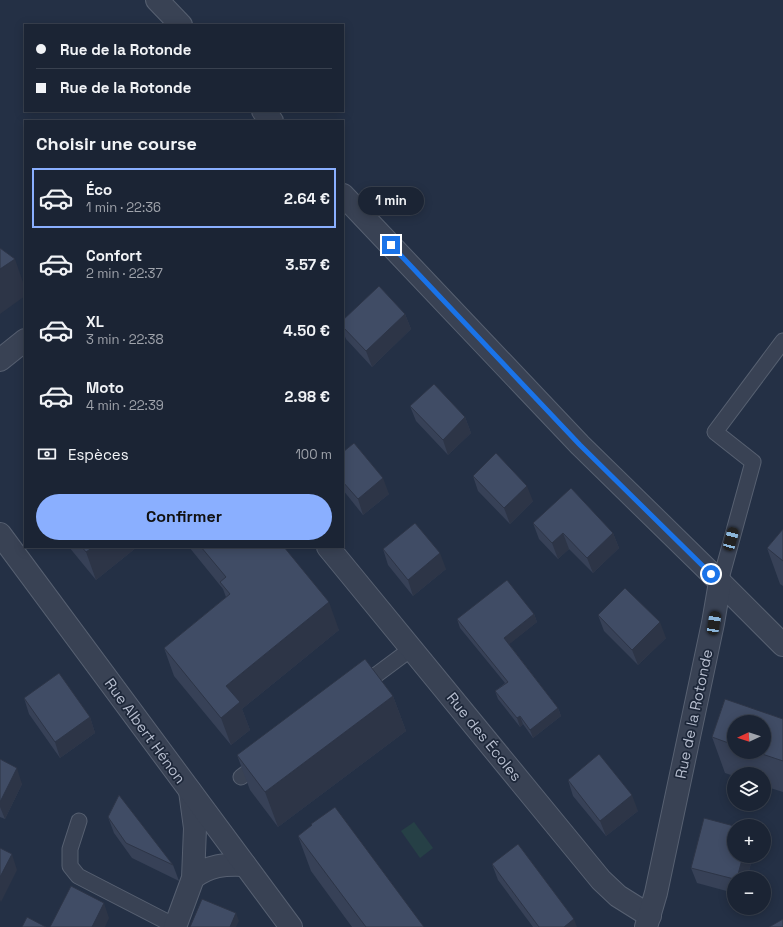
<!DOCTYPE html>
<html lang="fr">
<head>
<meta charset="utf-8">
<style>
  body { margin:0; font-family:"Space Grotesk",sans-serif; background:#283040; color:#f1f3f6; height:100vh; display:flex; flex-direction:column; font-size:15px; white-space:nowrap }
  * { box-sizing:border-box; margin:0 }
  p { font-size:13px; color:#a0a4ac }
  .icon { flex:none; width:22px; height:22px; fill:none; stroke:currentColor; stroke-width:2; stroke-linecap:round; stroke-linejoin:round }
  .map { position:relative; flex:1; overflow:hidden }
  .side { position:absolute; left:24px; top:120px; width:320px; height:428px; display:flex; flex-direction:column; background:#1b2434; border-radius:0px; box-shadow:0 2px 10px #0003,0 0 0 1px #39414f }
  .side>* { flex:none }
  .top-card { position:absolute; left:24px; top:24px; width:320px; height:88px; border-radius:0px; box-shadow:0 2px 10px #0003,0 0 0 1px #39414f; display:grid; align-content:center; height:88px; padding:0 12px; background:#1b2434 }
  .needle { width:26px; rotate:266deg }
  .fabs { position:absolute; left:727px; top:715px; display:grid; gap:8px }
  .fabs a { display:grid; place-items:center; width:44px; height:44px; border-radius:50%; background:#1b2434; box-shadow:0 2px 10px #0003,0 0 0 1px #39414f; font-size:20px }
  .end { position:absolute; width:18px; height:18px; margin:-9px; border:5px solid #1a73e8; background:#fff; box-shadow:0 0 0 2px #fff }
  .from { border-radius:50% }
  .bubble { position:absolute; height:28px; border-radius:14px; background:#1b2434; box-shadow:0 2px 10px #0003,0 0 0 1px #39414f; font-size:13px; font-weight:600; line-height:28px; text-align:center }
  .car { position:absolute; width:12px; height:24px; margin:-12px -6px; border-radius:5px; box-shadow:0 0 3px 1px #0007; background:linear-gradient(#222 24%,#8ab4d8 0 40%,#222 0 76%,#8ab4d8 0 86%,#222 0) }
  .top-card b { display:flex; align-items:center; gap:14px; height:38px; font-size:15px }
  .top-card b+b { border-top:1px solid #39414f }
  .top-card i { width:10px; height:10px; background:#f1f3f6 }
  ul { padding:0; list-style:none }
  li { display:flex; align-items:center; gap:12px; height:60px; margin:0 8px 6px; padding:0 4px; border:2px solid transparent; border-radius:0px }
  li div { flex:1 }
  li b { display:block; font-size:15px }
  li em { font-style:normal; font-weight:600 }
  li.active { border-color:#8aafff }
  li>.icon { width:36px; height:36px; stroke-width:1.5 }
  h2 { padding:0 12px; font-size:18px; line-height:48px }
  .pay { display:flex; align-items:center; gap:10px; height:44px; padding:0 12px; font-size:15px }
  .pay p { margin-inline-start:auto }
  .button { display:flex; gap:8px; margin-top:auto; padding:8px 12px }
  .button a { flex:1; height:46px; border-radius:24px; background:#8aafff; color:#111; font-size:16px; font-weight:600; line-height:46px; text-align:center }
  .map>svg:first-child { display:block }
  .green { fill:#264046 }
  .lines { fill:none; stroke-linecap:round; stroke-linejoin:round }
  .service-casing { stroke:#576071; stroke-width:17 }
  .minor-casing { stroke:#576071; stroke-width:24 }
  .tertiary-casing { stroke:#576071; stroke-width:24 }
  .service { stroke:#394254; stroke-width:15 }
  .minor { stroke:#394254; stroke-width:22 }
  .tertiary { stroke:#394254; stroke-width:22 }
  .wall { fill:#374157; fill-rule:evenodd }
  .shaded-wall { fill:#2d3547 }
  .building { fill:#404c65; stroke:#2d3547 }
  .route { stroke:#1a73e8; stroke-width:5 }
  .labels { text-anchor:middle; stroke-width:3.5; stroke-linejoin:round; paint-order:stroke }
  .street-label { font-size:15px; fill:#b6bdce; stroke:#1d2739 }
</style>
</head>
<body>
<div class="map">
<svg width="783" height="927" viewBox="0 0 783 927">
  <rect width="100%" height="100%" fill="#243045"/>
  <path class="green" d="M414 822 433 848 420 858 401 831Z"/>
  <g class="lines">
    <defs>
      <path id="service" d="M720 582 753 462 715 432 783 341
        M360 687 411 649
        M241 777 261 762
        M79 821 70 849V866L78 876 175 926"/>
      <path id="minor" d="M0 360 25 340
        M328 547 601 880 618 896 650 916
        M720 582 783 645
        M193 878C209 865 225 864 245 865
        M175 927 193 878 195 828 190 791"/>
      <path id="tertiary" d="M157 0 181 25
        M263 111 272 121
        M343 195 580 445 720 582 713 623 656 893 646 927
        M0 534 291 927"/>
    </defs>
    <use href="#service" class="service-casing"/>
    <use href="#minor" class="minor-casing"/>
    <use href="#tertiary" class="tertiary-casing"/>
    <use href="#service" class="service"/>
    <use href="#minor" class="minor"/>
    <use href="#tertiary" class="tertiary"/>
  </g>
  <path class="wall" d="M405 314 411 329 372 367 346 339 343 332V320Z
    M410 406 465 417 471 433 448 455 416 421Z
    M343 452 389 494 363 515 343 490Z
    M473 476 533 501 510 524 478 491Z
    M533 523 613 533 619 548 593 573 569 549 558 559 539 539Z
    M783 529V586L780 584 767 548Z
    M69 547H137L96 580Z
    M189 547H284L339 630 242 709 250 730 231 745 174 676 164 648 226 597 223 589Z
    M383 549 446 569 413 596 388 565Z
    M534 614 537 622 509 644 558 708 561 716 533 738 523 724 520 727 498 699 495 691 505 683 460 628 457 619Z
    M598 615 666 638 638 665 604 631Z
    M393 696 406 731 278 827 250 790 237 755Z
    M24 698 90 717 95 733 60 758 29 714Z
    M725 699 783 719V792L764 786V774H734V776L725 773 712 737ZM734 722H764V752H734Z
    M0 759 22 784 5 819 0 817Z
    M568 780 638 811 606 836 573 796Z
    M108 817 173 865 179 881 132 858 114 833Z
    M311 824 424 927H352L311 871 298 836 311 826Z
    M753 856 747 878H734V893L697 883 691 868Z
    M492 864 577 927H533L498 880Z"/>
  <path class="shaded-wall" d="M15 259 25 288V296L0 314V269Z
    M405 314 411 329 372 367 366 351Z
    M465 417 471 433 448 455 443 440Z
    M383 478 389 494 363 515 358 499Z
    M527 486 533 501 510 524 504 508Z
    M563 533 569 549 558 559 552 543Z
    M613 533 619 548 593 573 587 558Z
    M93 547H137L96 580 86 552Z
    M440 553 446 569 413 596 408 580Z
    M329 602 339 630 242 709 250 730 231 745 221 718 226 686Z
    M534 614 537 622 507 646 504 638Z
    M660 622 666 638 638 665 632 650Z
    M393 696 406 731 278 827 265 792Z
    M558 708 561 716 533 738 530 730Z
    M520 716 523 724 520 727 517 718Z
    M90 717 95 733 60 758 55 742Z
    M17 768 22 784 5 819 0 807V802Z
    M632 795 638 811 606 836 600 821Z
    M12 854 17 870 1 902 0 900V877Z
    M743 856H753L747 878H737Z
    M104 903 109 918 105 927H92Z
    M236 913 239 921 236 927H230Z
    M574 919 577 927H564Z"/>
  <path class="building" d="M0 248 15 259 0 269Z
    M379 286 405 314 366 351 343 327V320Z
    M434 384 465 417 443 440 410 406Z
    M354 443 383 478 358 499 343 482V452Z
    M496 453 527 486 504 508 473 476Z
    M571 488 613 533 587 558 563 533 552 543 533 523Z
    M415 523 440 553 408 580 383 549Z
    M783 529V561L767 548Z
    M82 547H93L86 552Z
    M201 547H284L329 602 226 686 240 702 221 718 164 648 230 594 220 582 226 577Z
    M507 580 534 614 504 638 558 708 530 730 520 716 517 718 495 691 508 682 457 619Z
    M625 588 660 622 632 650 598 615Z
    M365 659 393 696 265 792 237 755Z
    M59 673 90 717 55 742 24 698Z
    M725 699 783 719V761L756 752H764V722H734V745L712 737Z
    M599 754 632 795 600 821 568 780Z
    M0 759 17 768 0 802Z
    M119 795 173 865 126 843 108 817Z
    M335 807 424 927H366L298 836 312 825 311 824Z
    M704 818 734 826V856H743L737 878H734V879L691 868Z
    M518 844 574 919 564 927H539L492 864Z
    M0 848 12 854 0 877Z
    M71 886 104 903 92 927H50Z
    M202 899 236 913 230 927H190Z
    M27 917 46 927H22Z
    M783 919V927H769Z"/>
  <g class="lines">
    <path class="route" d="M391 245 580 445 711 574"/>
  </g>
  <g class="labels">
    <g class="street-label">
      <text transform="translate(694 714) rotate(-78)" y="5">Rue de la Rotonde</text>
      <text transform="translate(145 731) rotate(54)" y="5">Rue Albert Hénon</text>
      <text transform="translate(484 737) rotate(51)" y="5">Rue des Écoles</text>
    </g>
  </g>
</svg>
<div class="fabs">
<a><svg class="needle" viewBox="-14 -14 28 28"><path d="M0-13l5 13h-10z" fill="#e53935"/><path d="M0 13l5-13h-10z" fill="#a0a4ac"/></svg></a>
<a><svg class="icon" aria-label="layers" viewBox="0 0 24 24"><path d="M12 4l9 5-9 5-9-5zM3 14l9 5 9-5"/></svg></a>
<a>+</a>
<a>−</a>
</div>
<i class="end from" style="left:711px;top:574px"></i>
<i class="end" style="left:391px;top:245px"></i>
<div class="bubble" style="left:358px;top:187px;width:66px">1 min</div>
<i class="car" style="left:731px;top:539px;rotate:15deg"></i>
<i class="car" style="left:714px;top:623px;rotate:9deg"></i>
<div class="top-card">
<b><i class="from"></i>Rue de la Rotonde</b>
<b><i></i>Rue de la Rotonde</b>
</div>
<section class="side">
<h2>Choisir une course</h2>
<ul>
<li class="active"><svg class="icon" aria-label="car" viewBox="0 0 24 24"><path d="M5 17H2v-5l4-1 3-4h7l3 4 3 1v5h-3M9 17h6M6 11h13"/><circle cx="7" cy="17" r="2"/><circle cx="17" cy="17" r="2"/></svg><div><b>Éco</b><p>1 min · 22:36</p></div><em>2.64 €</em></li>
<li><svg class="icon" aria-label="car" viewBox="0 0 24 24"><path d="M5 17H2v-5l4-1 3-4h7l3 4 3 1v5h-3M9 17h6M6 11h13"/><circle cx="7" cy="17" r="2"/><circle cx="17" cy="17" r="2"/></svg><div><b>Confort</b><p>2 min · 22:37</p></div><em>3.57 €</em></li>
<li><svg class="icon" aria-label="car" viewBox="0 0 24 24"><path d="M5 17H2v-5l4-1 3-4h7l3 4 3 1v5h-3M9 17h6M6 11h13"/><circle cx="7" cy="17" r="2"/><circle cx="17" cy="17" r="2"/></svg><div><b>XL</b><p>3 min · 22:38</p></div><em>4.50 €</em></li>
<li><svg class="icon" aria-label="car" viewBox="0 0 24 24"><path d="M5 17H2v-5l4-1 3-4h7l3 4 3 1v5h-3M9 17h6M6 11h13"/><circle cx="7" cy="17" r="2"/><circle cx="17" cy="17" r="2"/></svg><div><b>Moto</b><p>4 min · 22:39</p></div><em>2.98 €</em></li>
</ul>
<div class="pay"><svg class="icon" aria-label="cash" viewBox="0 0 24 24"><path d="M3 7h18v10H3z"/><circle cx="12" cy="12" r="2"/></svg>Espèces<p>100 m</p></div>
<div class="button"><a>Confirmer</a></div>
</section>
</div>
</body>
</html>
